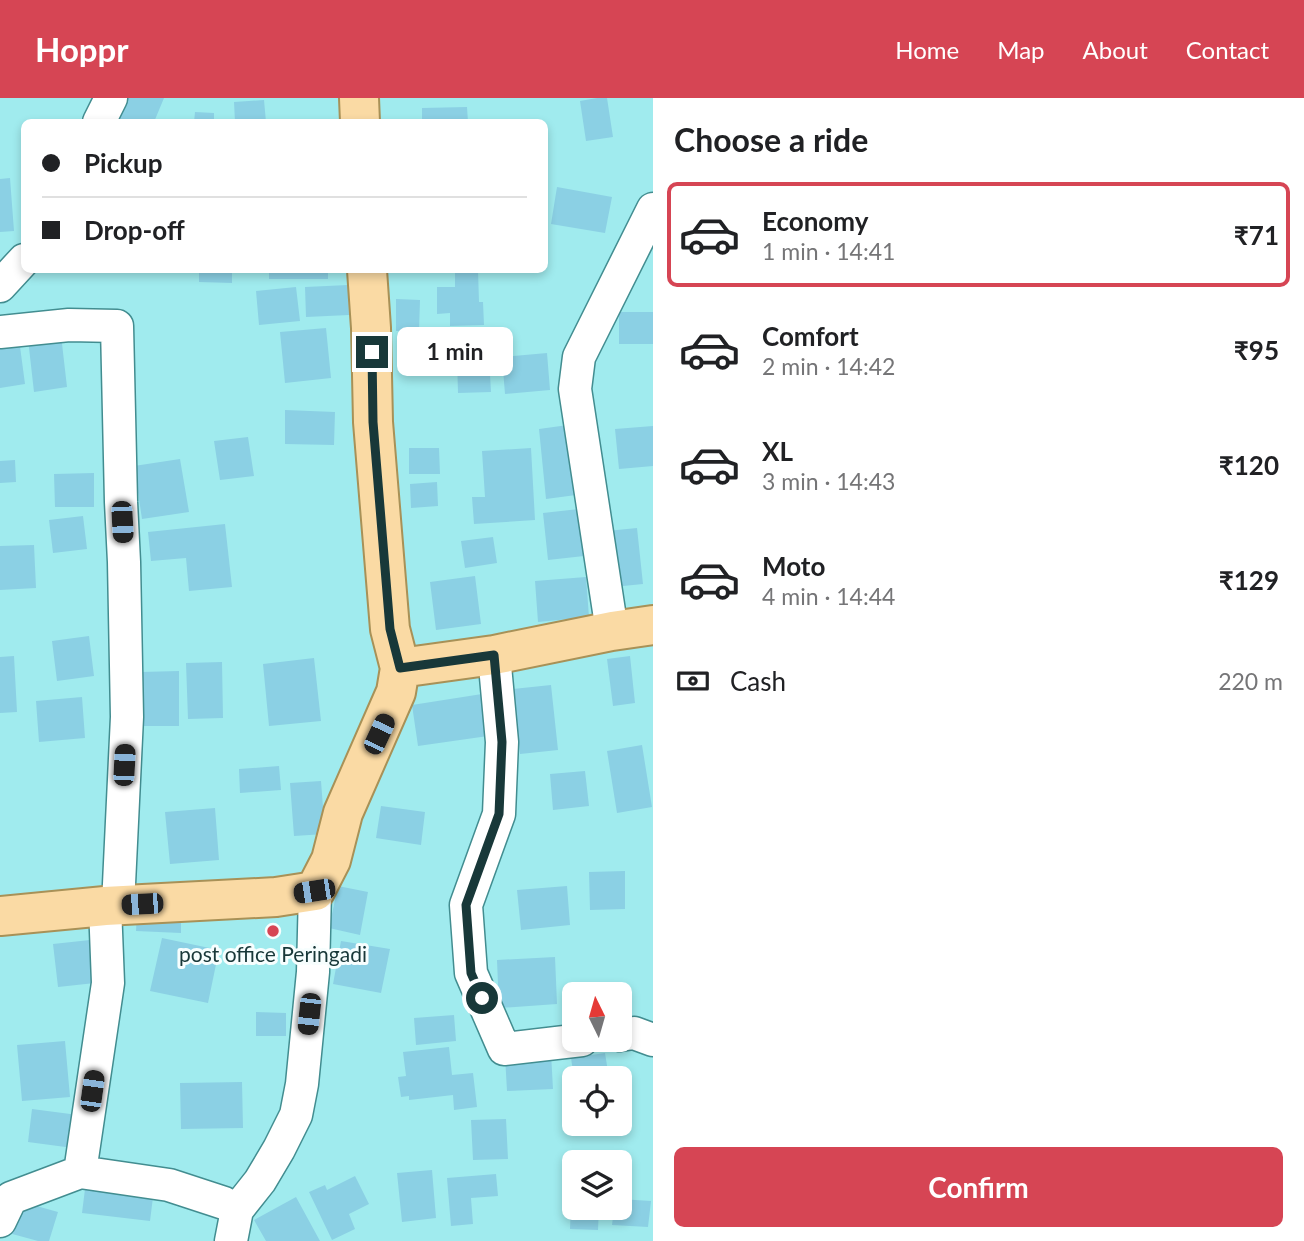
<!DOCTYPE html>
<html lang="en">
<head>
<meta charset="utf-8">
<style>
  body { margin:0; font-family:Lato,sans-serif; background:#f2f2f2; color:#202124; height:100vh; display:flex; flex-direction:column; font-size:26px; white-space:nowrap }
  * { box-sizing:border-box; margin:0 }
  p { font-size:23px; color:#757577 }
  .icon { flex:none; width:38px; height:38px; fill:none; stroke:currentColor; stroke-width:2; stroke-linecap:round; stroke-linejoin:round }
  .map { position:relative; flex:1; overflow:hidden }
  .side { display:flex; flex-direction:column; background:#fff; width:651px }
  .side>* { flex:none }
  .hud { position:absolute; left:21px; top:21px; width:527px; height:154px; border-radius:10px; box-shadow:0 4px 10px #0003; display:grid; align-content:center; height:154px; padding:0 21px; background:#fff }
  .needle { width:46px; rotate:355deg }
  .tools { position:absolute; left:562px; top:884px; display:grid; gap:14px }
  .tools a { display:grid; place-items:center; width:70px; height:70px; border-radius:10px; background:#fff; box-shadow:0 4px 10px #0003; font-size:35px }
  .end { position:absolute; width:32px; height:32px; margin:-16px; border:9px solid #183839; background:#fff; box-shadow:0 0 0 4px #fff }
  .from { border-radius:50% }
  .bubble { position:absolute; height:49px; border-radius:10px; background:#fff; box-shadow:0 4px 10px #0003; font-size:23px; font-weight:700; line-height:49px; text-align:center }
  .car { position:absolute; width:21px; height:42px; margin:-21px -10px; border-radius:9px; box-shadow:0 0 5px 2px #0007; background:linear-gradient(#222 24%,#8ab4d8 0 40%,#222 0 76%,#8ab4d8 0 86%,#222 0) }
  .hud b { display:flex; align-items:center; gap:24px; height:66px; font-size:26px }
  .hud b+b { border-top:2px solid #e0e0e0 }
  .hud i { width:18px; height:18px; background:#202124 }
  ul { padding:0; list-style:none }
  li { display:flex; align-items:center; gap:21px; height:105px; margin:0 14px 10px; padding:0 7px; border:4px solid transparent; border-radius:10px }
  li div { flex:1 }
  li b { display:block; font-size:26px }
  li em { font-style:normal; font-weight:700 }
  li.selected { border-color:#d64554 }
  li>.icon { width:63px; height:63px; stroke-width:1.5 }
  h2 { padding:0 21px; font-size:32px; line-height:84px }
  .pay { display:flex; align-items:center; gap:18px; height:77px; padding:0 21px; font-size:26px }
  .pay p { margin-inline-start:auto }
  .button { display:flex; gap:14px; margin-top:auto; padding:14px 21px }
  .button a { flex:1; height:80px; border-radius:10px; background:#d64554; color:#fff; font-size:28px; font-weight:700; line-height:80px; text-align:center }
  header { display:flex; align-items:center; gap:42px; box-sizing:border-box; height:98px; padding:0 35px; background:#d64554; color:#fff }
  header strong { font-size:33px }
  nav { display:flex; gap:38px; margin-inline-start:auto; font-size:24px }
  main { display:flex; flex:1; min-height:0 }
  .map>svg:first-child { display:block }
  .building { fill:#8bd0e4 }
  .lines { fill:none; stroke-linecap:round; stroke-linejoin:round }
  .minor-casing { stroke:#428d90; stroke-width:35 }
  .major-casing { stroke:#a89157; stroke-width:42 }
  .minor { stroke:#fff; stroke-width:32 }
  .major { stroke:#fadaa4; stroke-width:38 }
  .route { stroke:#183839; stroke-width:9 }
  .poi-dot { fill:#d64554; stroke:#f7fefe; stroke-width:2.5 }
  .labels { text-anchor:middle; stroke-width:6; stroke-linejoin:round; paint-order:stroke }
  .poi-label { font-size:21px; fill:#183839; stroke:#f7fefe }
</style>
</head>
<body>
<header>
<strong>Hoppr</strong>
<nav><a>Home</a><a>Map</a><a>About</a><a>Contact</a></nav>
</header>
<main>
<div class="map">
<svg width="653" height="1143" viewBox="0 0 653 1143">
  <rect width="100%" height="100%" fill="#a0ebee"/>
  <path class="building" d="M128 0H164L154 24H118Z
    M597 0H607L613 39 586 43 580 3Z
    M264 2 266 24H235L234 4Z
    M467 9 468 24H422V10Z
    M195 14 214 15V24H194Z
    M10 80 14 133 0 134V81Z
    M557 89 612 99 605 135 551 126Z
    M199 172H232V185L199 184Z
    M269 172H328V181H269Z
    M455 172H478L479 204H483L484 227 450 228V215L437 216V189H455Z
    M348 187 349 217 306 219 305 189Z
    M296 189 300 223 259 227 256 193Z
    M396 201 420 202 419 233H396Z
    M619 214H653V246H619Z
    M326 230 331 280 285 285 280 234Z
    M61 237 67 289 34 294 28 241Z
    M19 241 25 286 0 290V244Z
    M547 255 550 292 505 296 502 259Z
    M489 259 491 294 458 295 457 260Z
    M285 312 335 314 334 347 285 346Z
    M568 327 576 397 546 401 539 331Z
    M653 328V368L619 371 615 331Z
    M248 339 254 378 220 382 214 343Z
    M409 350H439L440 376H409Z
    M531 350 535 422 474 426 472 399H485L482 353Z
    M180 361 189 414 142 421 134 368Z
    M15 362 16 384 0 385V363Z
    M94 375V409H55L54 376Z
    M437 384 438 408 411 410 410 386Z
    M579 411 584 458 548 462 543 415Z
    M83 418 87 451 53 455 49 422Z
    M225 426 232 489 189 493 186 460 151 463 148 434Z
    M637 430 643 486 613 489 607 433Z
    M493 439 497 465 465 470 461 443Z
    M34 447 36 490 0 492V448Z
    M475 478 481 526 436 532 430 484Z
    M586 479 589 519 538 524 535 483Z
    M89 538 94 578 57 583 52 543Z
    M14 558 17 614 0 615V559Z
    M630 558 635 605 613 608 607 561Z
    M314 560 321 623 269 628 263 566Z
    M222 564 223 620 188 621 186 565Z
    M179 573V628H142L141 574Z
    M551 587 558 652 520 656 513 591Z
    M482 596 488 638 418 648 412 607Z
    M82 599 85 640 39 644 36 603Z
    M642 647 652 709 617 715 607 653Z
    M279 668 281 692 240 695 239 671Z
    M585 673 589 708 553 712 550 676Z
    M321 683 325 736 294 738 290 685Z
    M381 708 425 714 421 747 376 740Z
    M215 710 219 762 170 766 165 714Z
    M625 773V811L590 812 589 774Z
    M338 788 368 794 360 837 329 830Z
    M567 788 570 827 521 832 517 792Z
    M137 814 181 816V835L136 833Z
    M162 840 219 852 208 905 150 893Z
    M90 842 95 885 58 889 53 846Z
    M341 843 390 851 381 895 333 886Z
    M555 859 557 906 499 910 497 862Z
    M256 914 286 915V938H256Z
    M454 917 456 943 416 947 414 920Z
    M65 943 70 999 22 1003 17 947Z
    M449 949 452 977 473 975 477 1009 454 1012 453 997 409 1002V998L401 999 398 979 406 978 403 954Z
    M551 955 553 991 507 993 505 958Z
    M605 955 609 980H574L571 960Z
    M242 984 243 1030 181 1031 180 985Z
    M32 1011 78 1017 73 1050 28 1044Z
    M506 1021 508 1061 473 1062 471 1022Z
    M601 1058 602 1064H571V1062Z
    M432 1072 436 1120 402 1124 397 1075Z
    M496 1076 498 1098 471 1100 473 1126 451 1128 447 1080Z
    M355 1078 369 1106 349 1116 355 1131 332 1142 309 1094 325 1087 327 1092Z
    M86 1083 154 1091 150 1123 82 1115Z
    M296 1099 320 1143H266L254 1122Z
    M620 1101 651 1103 648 1129 612 1127 614 1110H620Z
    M15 1102 58 1114 49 1143H38L5 1134Z
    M571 1105H574V1110H599L598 1132 570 1131Z"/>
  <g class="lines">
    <defs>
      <path id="minor" d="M99 24 111 0
        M0 188 24 162
        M0 234 69 227 117 228 121 404 124 464 127 619 118 807
        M612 533 575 291 579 259 653 111
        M494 557 502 644 499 716 466 807 471 875 504 951 582 942
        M620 937 634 935 653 942
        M80 1074 108 885 105 808
        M0 1123 11 1100 80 1074 169 1087 224 1105 237 1112
        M231 1143 237 1112 260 1083 279 1051 296 1017 302 986 313 874 315 793"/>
      <path id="major" d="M359 0 360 24
        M400 570 494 557 612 533 653 527
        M0 818 105 808 276 799 315 793 331 762 343 715 396 594 400 570 390 531 373 324 371 230 367 172"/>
    </defs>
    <use href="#minor" class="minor-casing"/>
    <use href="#major" class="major-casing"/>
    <use href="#minor" class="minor"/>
    <use href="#major" class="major"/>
  </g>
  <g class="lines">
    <path class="route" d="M372 254 373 324 390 531 400 570 494 557 502 644 499 716 466 807 471 875 482 900"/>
  </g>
  <circle class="poi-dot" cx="273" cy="833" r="7"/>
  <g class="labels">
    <g class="poi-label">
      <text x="273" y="864">post office Peringadi</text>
    </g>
  </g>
</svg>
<div class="tools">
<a><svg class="needle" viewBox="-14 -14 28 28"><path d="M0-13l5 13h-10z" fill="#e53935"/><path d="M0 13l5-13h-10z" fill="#757577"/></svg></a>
<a><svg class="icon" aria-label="locate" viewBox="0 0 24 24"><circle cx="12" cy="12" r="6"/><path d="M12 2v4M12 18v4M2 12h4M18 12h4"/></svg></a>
<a><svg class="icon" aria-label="layers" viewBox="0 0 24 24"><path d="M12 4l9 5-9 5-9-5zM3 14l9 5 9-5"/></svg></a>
</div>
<i class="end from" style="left:482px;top:900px"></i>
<i class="end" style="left:372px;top:254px"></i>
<div class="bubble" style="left:397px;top:229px;width:116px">1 min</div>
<i class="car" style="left:122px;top:424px;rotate:177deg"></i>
<i class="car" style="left:379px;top:636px;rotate:25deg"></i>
<i class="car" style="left:124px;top:667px;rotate:3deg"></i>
<i class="car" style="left:314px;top:793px;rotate:261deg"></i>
<i class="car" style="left:142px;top:806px;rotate:267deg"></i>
<i class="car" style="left:309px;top:916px;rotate:186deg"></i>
<i class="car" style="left:92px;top:993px;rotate:8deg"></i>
<div class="hud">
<b><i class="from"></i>Pickup</b>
<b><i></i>Drop-off</b>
</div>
</div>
<section class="side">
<h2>Choose a ride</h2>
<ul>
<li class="selected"><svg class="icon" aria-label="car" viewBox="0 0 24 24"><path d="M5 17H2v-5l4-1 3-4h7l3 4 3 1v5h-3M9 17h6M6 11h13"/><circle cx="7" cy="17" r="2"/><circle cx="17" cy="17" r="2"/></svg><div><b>Economy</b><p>1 min · 14:41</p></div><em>₹71</em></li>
<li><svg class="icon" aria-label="car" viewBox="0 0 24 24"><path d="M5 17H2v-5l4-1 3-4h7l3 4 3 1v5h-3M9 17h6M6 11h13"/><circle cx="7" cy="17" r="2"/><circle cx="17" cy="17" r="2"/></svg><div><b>Comfort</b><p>2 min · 14:42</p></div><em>₹95</em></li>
<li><svg class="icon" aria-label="car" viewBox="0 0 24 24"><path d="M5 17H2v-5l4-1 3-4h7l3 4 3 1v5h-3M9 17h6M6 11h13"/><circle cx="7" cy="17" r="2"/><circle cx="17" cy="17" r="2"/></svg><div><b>XL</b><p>3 min · 14:43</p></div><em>₹120</em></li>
<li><svg class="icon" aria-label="car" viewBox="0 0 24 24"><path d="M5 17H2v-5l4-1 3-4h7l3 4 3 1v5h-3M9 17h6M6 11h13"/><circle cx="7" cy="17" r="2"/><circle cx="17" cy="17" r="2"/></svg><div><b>Moto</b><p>4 min · 14:44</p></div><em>₹129</em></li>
</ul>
<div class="pay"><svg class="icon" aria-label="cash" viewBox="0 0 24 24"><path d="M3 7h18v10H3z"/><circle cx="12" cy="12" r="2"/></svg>Cash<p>220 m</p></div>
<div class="button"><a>Confirm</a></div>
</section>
</main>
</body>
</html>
